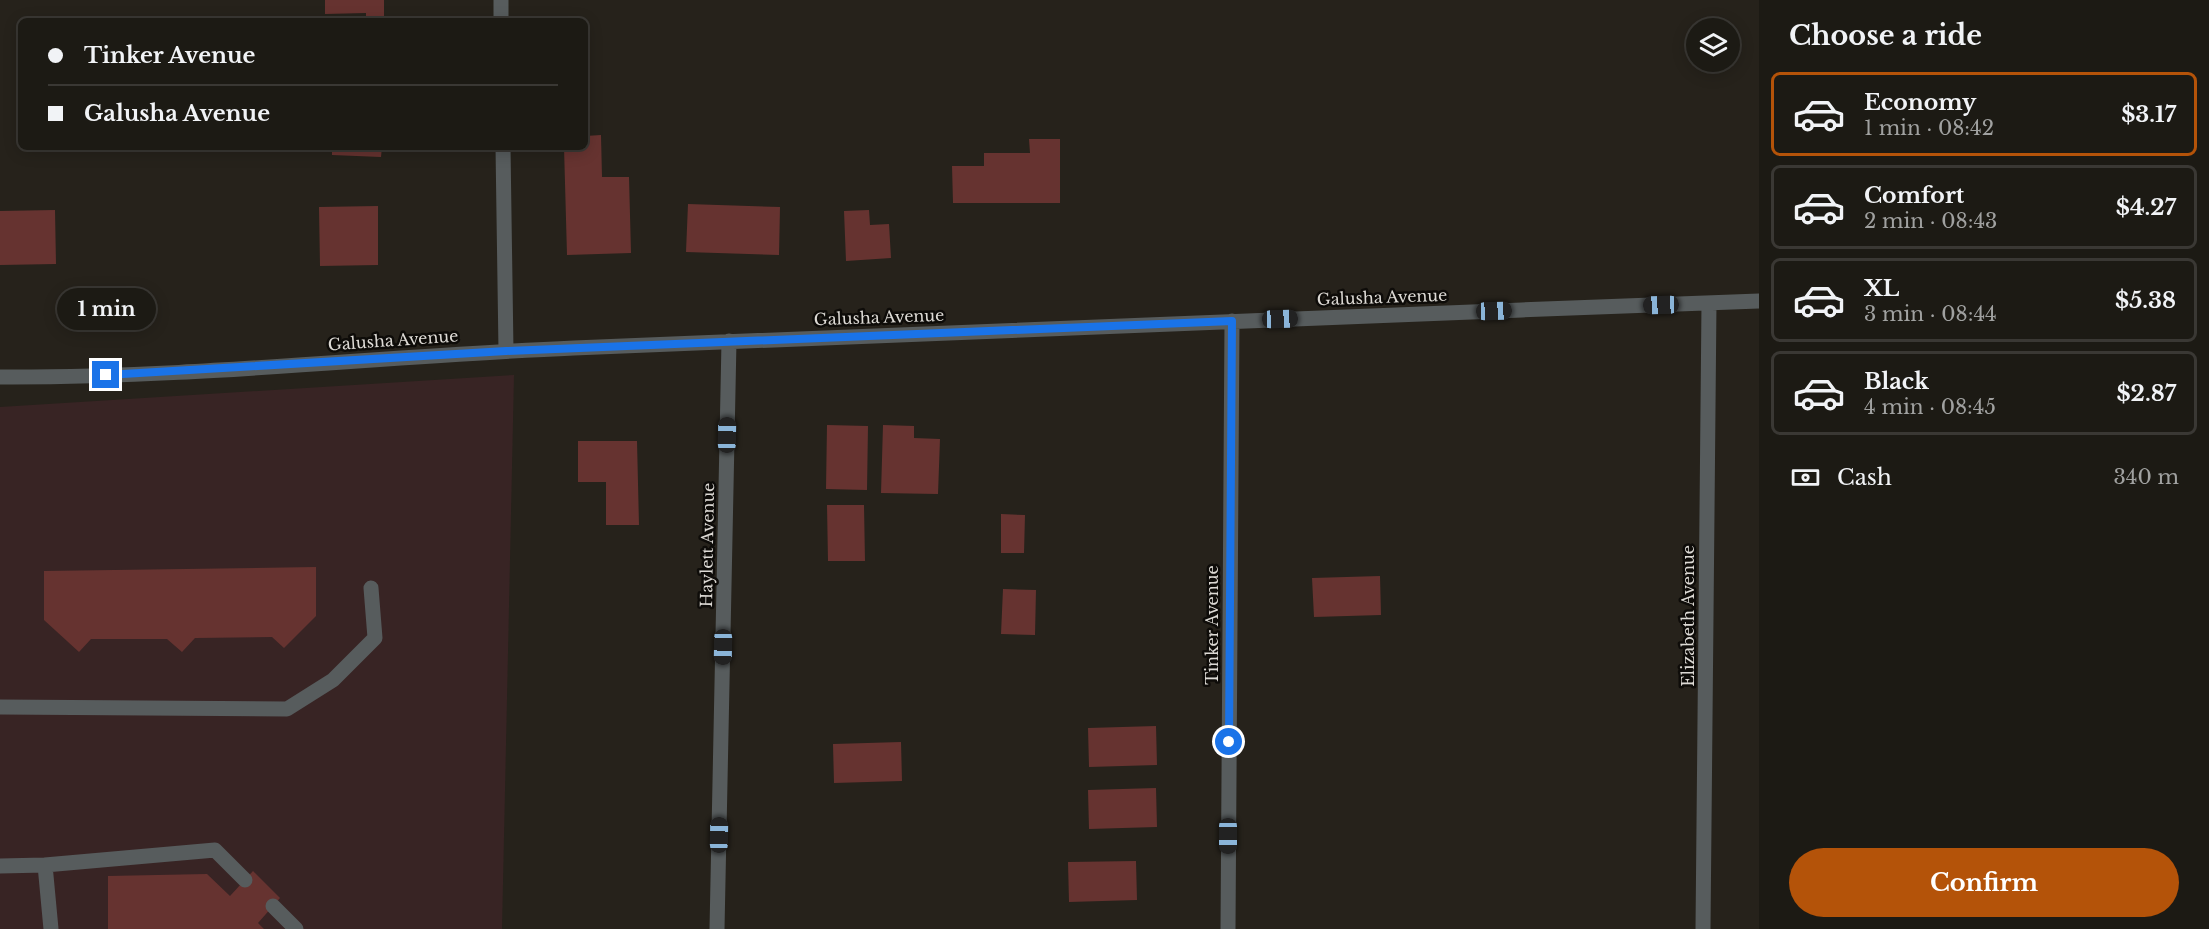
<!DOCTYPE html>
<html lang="en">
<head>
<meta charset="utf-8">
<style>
  body { margin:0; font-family:"Libre Baskerville",serif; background:#292722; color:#f1f3f6; height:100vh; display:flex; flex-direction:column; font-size:22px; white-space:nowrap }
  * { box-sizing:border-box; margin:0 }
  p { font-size:20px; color:#a0a1a0 }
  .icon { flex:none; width:33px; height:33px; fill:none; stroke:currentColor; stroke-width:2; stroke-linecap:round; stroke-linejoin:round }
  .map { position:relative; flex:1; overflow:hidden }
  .details { display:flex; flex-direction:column; background:#1c1a14; width:450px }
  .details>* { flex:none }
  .hud { position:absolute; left:18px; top:18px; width:570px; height:132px; border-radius:9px; box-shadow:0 3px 15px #0003,0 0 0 2px #3a3834; display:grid; align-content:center; height:132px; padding:0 30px; background:#1c1a14 }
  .tools { position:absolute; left:1686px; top:18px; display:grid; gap:12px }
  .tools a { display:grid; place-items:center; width:54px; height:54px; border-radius:50%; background:#1c1a14; box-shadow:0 3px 15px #0003,0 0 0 2px #3a3834; font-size:30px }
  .end { position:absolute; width:27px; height:27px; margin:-14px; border:8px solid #1a73e8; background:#fff; box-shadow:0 0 0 3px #fff }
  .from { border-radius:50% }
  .bubble { position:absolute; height:42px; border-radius:21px; background:#1c1a14; box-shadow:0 3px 15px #0003,0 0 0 2px #3a3834; font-size:20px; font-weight:800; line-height:42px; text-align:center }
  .car { position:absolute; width:18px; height:36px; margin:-18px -9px; border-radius:8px; box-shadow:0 0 4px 2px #0007; background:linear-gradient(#222 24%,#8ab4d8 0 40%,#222 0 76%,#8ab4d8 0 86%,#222 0) }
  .hud b { display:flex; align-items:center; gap:21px; height:57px; font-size:22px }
  .hud b+b { border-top:2px solid #3a3834 }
  .hud i { width:15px; height:15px; background:#f1f3f6 }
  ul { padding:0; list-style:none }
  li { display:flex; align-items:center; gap:18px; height:84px; margin:0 12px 9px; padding:0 18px; border:3px solid #3a3834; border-radius:9px }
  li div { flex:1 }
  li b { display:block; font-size:22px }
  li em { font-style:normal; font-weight:800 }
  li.selected { border-color:#b45309 }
  li>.icon { width:54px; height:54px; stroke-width:1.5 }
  h2 { padding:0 30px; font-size:27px; line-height:72px }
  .pay { display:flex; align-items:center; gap:15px; height:66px; padding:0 30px; font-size:22px }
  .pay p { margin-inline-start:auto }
  .cta { display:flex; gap:12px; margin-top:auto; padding:12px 30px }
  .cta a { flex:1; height:69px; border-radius:36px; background:#b45309; color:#fff; font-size:24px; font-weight:800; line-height:69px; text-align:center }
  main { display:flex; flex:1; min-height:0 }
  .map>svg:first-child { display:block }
  .commercial { fill:#382424 }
  .building { fill:#663330 }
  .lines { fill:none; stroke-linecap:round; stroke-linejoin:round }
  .service { stroke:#575c5d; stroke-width:15 }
  .minor { stroke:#575c5d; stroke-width:15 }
  .route { stroke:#1a73e8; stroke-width:8 }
  .labels { text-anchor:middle; stroke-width:5; stroke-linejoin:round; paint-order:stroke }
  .street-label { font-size:16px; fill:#dddad5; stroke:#0e0c09 }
</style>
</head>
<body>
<main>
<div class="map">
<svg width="1759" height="929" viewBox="0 0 1759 929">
  <rect width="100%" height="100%" fill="#26221b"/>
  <path class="commercial" d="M514 375 502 929H0V407Z"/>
  <path class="building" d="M325 0H384V21H366V13L325 14Z
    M601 135 602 177H629L631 253 567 255 564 147H585V136Z
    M1029 139H1060V203H953L952 166H984V153H1030Z
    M332 147H382L381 157 332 155Z
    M688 204 780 207 779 255 686 252Z
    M378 206V265L320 266 319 207Z
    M55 210 56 264 0 265V211Z
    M869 210 870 225 889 224 891 258 846 261 844 211Z
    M827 425 868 426 867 490 826 489Z
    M883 425 914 426V438L940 439 938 494 881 493Z
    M578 441H637L639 525H606V482H578Z
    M827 505H864L865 561H828Z
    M1001 514 1025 515 1024 553H1001Z
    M316 567V616L284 648 272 637 195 638 182 652 167 639H91L79 652 44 620V571Z
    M1380 576 1381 615 1314 617 1312 578Z
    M1003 589 1036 590 1035 635 1001 634Z
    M1156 726 1157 765 1089 767 1088 728Z
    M901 742 902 781 834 783 833 744Z
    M1156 788 1157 827 1089 829 1088 790Z
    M1136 861 1137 900 1069 902 1068 862Z
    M253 871 280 898 258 923 264 929H108V876L207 874 230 896Z"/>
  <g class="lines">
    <path class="service" d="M0 707 287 709 333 680 375 638 371 588
      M45 865 215 850 245 880
      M0 866 45 865 51 929
      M273 906 296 929"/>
    <path class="minor" d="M501 0V21
      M503 147 506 351
      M0 377C192 378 383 356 574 348 969 330 1364 316 1759 301
      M717 929 729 341
      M1228 929 1232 321
      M1703 929 1709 303"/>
  </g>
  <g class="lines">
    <path class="route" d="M106 375 506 351 1232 321 1229 742"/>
  </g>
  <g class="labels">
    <g class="street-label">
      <text transform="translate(1382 297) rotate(-2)" y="6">Galusha Avenue</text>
      <text transform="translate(879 317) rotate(-2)" y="6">Galusha Avenue</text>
      <text transform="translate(393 340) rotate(-4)" y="6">Galusha Avenue</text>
      <text transform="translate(707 545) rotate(-89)" y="6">Haylett Avenue</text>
      <text transform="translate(1688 616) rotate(-90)" y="6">Elizabeth Avenue</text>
      <text transform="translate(1212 625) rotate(-90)" y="6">Tinker Avenue</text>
    </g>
  </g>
</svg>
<div class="tools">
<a><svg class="icon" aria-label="layers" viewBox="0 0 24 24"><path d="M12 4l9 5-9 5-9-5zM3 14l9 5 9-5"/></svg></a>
</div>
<i class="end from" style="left:1229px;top:742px"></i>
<i class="end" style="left:106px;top:375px"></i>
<div class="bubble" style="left:57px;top:288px;width:99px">1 min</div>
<i class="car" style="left:1661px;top:305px;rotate:268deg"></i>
<i class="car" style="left:1494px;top:311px;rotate:88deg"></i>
<i class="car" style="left:1280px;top:319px;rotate:88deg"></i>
<i class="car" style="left:727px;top:435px;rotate:1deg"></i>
<i class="car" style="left:723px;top:647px;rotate:181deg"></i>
<i class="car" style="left:719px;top:835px;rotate:1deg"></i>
<i class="car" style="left:1228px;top:836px;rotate:180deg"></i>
<div class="hud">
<b><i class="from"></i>Tinker Avenue</b>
<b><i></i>Galusha Avenue</b>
</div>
</div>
<section class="details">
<h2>Choose a ride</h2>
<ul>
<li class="selected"><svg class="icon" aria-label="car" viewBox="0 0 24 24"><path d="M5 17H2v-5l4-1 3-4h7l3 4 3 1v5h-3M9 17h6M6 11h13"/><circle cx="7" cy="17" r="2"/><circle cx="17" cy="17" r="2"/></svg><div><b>Economy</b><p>1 min · 08:42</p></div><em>$3.17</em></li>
<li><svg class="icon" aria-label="car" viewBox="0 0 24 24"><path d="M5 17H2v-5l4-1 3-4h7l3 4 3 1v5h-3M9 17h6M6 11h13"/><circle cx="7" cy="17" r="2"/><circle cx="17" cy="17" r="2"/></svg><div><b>Comfort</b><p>2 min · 08:43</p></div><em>$4.27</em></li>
<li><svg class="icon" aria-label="car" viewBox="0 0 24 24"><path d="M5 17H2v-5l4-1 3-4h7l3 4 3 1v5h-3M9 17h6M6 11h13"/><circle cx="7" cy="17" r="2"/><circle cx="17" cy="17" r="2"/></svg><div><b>XL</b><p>3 min · 08:44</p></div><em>$5.38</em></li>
<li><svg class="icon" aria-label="car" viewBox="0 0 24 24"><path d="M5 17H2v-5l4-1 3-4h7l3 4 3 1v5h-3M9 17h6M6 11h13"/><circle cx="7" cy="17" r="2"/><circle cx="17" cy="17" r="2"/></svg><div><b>Black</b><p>4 min · 08:45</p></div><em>$2.87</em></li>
</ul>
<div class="pay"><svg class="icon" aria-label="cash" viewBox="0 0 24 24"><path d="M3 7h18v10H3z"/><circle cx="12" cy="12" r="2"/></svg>Cash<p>340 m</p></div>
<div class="cta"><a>Confirm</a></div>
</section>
</main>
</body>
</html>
